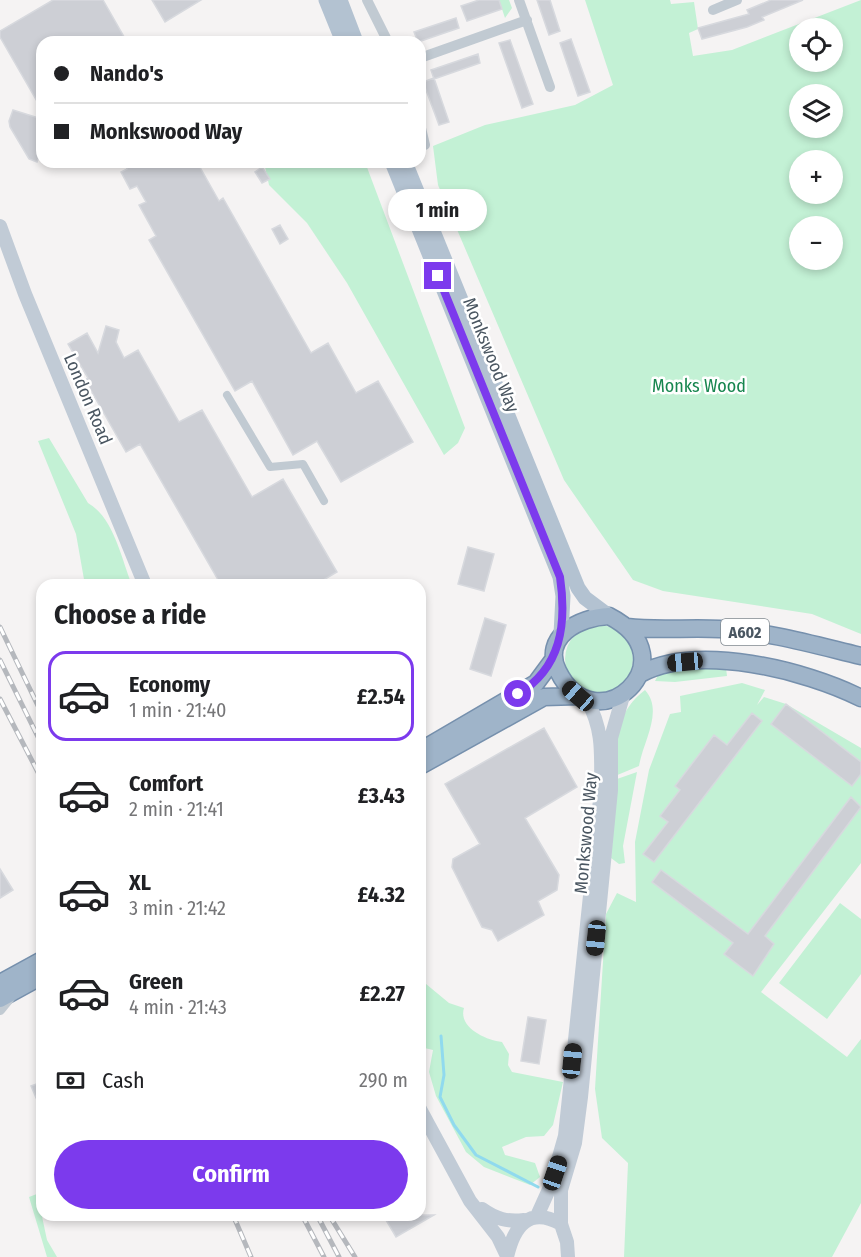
<!DOCTYPE html>
<html lang="en">
<head>
<meta charset="utf-8">
<style>
  body { margin:0; font-family:"Fira Sans Condensed",sans-serif; background:#f6f6f6; color:#202124; height:100vh; display:flex; flex-direction:column; font-size:22px; white-space:nowrap }
  * { box-sizing:border-box; margin:0 }
  p { font-size:20px; color:#757577 }
  .icon { flex:none; width:33px; height:33px; fill:none; stroke:currentColor; stroke-width:2; stroke-linecap:round; stroke-linejoin:round }
  .map { position:relative; flex:1; overflow:hidden }
  .sheet { position:absolute; left:36px; top:579px; width:390px; height:642px; display:flex; flex-direction:column; background:#fff; border-radius:18px; box-shadow:0 3px 9px #0003 }
  .sheet>* { flex:none }
  .hud { position:absolute; left:36px; top:36px; width:390px; height:132px; border-radius:18px; box-shadow:0 3px 9px #0003; display:grid; align-content:center; height:132px; padding:0 18px; background:#fff }
  .buttons { position:absolute; left:789px; top:18px; display:grid; gap:12px }
  .buttons a { display:grid; place-items:center; width:54px; height:54px; border-radius:50%; background:#fff; box-shadow:0 3px 9px #0003; font-size:30px }
  .end { position:absolute; width:27px; height:27px; margin:-14px; border:8px solid #7c3aed; background:#fff; box-shadow:0 0 0 3px #fff }
  .from { border-radius:50% }
  .bubble { position:absolute; height:42px; border-radius:21px; background:#fff; box-shadow:0 3px 9px #0003; font-size:20px; font-weight:700; line-height:42px; text-align:center }
  .car { position:absolute; width:18px; height:36px; margin:-18px -9px; border-radius:8px; box-shadow:0 0 4px 2px #0007; background:linear-gradient(#222 24%,#8ab4d8 0 40%,#222 0 76%,#8ab4d8 0 86%,#222 0) }
  .hud b { display:flex; align-items:center; gap:21px; height:57px; font-size:22px }
  .hud b+b { border-top:2px solid #e0e0e0 }
  .hud i { width:15px; height:15px; background:#202124 }
  ul { padding:0; list-style:none }
  li { display:flex; align-items:center; gap:18px; height:90px; margin:0 12px 9px; padding:0 6px; border:3px solid transparent; border-radius:18px }
  li div { flex:1 }
  li b { display:block; font-size:22px }
  li em { font-style:normal; font-weight:700 }
  li.selected { border-color:#7c3aed }
  li>.icon { width:54px; height:54px; stroke-width:1.5 }
  h2 { padding:0 18px; font-size:27px; line-height:72px }
  .pay { display:flex; align-items:center; gap:15px; height:66px; padding:0 18px; font-size:22px }
  .pay p { margin-inline-start:auto }
  .primary-button { display:flex; gap:12px; margin-top:auto; padding:12px 18px }
  .primary-button a { flex:1; height:69px; border-radius:36px; background:#7c3aed; color:#fff; font-size:24px; font-weight:700; line-height:69px; text-align:center }
  .map>svg:first-child { display:block }
  .green { fill:#c3f1d5; fill-rule:evenodd }
  .lines { fill:none; stroke-linecap:round; stroke-linejoin:round }
  .stream { stroke:#90daee; stroke-width:3 }
  .building { fill:#cdcfd5; stroke:#d7d9de; stroke-width:1.5 }
  .trunk-casing { stroke:#7690ad; stroke-width:19 }
  .pedestrian { stroke:#c1cad2; stroke-width:8 }
  .minor { stroke:#c1cad2; stroke-width:10 }
  .secondary { stroke:#c1cbd6; stroke-width:14 }
  .primary { stroke:#b3c2d1; stroke-width:15 }
  .trunk { stroke:#9fb4c9; stroke-width:16 }
  .rail-casing { stroke:#b5b8bd; stroke-width:5 }
  .rail { stroke:#fff; stroke-width:3; stroke-dasharray:9; stroke-linecap:butt }
  .route { stroke:#7c3aed; stroke-width:8 }
  .labels { text-anchor:middle; stroke-width:5; stroke-linejoin:round; paint-order:stroke }
  .shield { fill:#fff; stroke:#808990; stroke-width:1.5 }
  .shield-label { font-size:16px; font-weight:bold; fill:#4a5661 }
  .street-label { font-size:18px; fill:#4a5661; stroke:#fff }
  .park-label { font-size:18px; fill:#17864f; stroke:#fff }
</style>
</head>
<body>
<div class="map">
<svg width="861" height="1257" viewBox="0 0 861 1257">
  <rect width="100%" height="100%" fill="#f5f3f3"/>
  <path class="green" d="M499 0H509L512 8 505 18Z
    M585 0H670L671 4 694 2 698 29 689 33 693 56 732 50 861 0V634L812 614 663 591 633 580 564 480 438 185 433 146 485 125 575 105 613 85ZM800 28H832V62H800ZM800 94H832V128H800ZM800 160H832V194H800ZM800 226H832V260H800Z
    M264 162H365L465 428 458 443 444 455 347 283 307 223 269 185Z
    M49 438 88 503C114 518 121 558 132 585H85L76 534 38 441Z
    M565 659a34 34 0 1 1 68 0a34 34 0 1 1-68 0Z
    M670 668H726L727 676 675 682 655 681 659 673Z
    M742 683 765 690 757 705 764 697 786 704 861 748V863L761 992 847 1057 861 1039V1203L832 1257H624L628 1163 602 1138 595 1089 606 914 617 893 636 902 635 842 649 770 670 714 681 712 680 696Z
    M645 690C664 711 643 741 639 766L615 776C614 742 616 712 645 690Z
    M637 772 623 846 625 863 619 864 611 858 617 779Z
    M840 903 861 919V974L827 1019 779 983Z
    M420 979 449 1003 464 1008C458 1027 485 1040 502 1042L509 1054 508 1065 512 1072 563 1082 553 1125 544 1136 526 1137 502 1147 505 1155 535 1163 540 1177 530 1185 484 1167 466 1152 436 1096 429 1072 433 1050 420 1047Z
    M42 1192V1206L40 1207 47 1240 57 1257H47L29 1197Z"/>
  <g class="lines">
    <path class="stream" d="M441 1036 444 1075 440 1097 454 1125 476 1155 538 1187"/>
  </g>
  <path class="building" d="M53 0H103L127 42H42V110L0 37V31Z
    M152 0H201L165 22Z
    M479 0H499L502 9 467 21 461 6Z
    M537 0H550L560 31 549 35Z
    M771 0H803L762 17 764 20 747 27 702 39 698 28 749 14 747 10Z
    M456 18 459 28 418 42 414 32Z
    M571 39 590 92 578 96 560 43Z
    M510 40 533 104 522 108 499 43Z
    M478 54 480 63 434 79 431 70Z
    M434 78 449 122 439 125 423 82Z
    M13 110 42 119V148L37 162 29 159 10 127 9 121Z
    M123 162H197L219 201 223 198 311 353 328 343 356 393 378 381 413 442 341 482 317 441 293 455 252 381 235 391 149 240 156 236 139 205 146 202 137 186 130 189 121 172 127 169Z
    M262 167 270 179 262 183 255 172Z
    M280 225 288 239 280 244 272 229Z
    M106 326 119 330 116 342 124 358 138 350 179 422 202 410 252 497 283 479 337 572 315 585H221L140 444 126 452 85 380 88 378 68 344 87 333 98 353Z
    M468 547 494 554 484 591 458 584Z
    M485 618 506 625 491 676 470 669Z
    M786 704 861 762V774L852 786 771 724Z
    M752 713 762 721 654 862 643 854 668 822 660 816 680 790 675 786 714 735 727 745Z
    M544 728 577 787 525 818 559 875 557 890 538 901 544 915 498 941 492 930 482 927 452 867 453 859 480 844 445 784Z
    M851 797 861 807 765 936 774 944 753 976 724 954 733 943 652 882 661 870 748 934Z
    M0 869 13 890 0 898Z
    M528 1017 546 1020 539 1064 521 1061Z
    M42 1082V1112L31 1086Z
    M383 1215H434L396 1237Z"/>
  <g class="lines">
    <defs>
      <path id="trunk" d="M609 616C693 659 596 748 558 671 541 637 579 617 609 616Z
        M627 627C658 631 689 627 720 629 767 631 815 645 861 656
        M640 674C698 643 805 670 861 698
        M420 751 536 683 553 660
        M420 766 544 697 578 696
        M0 983 42 960
        M0 999 42 976"/>
    </defs>
    <use href="#trunk" class="trunk-casing"/>
    <path class="pedestrian" d="M227 395 270 467 303 464 324 501"/>
    <path class="minor" d="M367 0 388 42
      M519 0 550 87
      M713 10 737 0
      M420 58 527 20
      M420 124 425 145
      M0 1010 13 994"/>
    <path class="secondary" d="M0 226 25 294 145 585
      M420 1109 470 1201 498 1237 507 1256
      M482 1209C496 1219 507 1222 524 1220
      M537 1216 551 1185 565 1136 601 790C601 755 604 731 587 700
      M561 1224V1190L575 1143 581 1097 611 790V738L623 696
      M507 1257C514 1226 529 1206 561 1224L567 1242 568 1257"/>
    <path class="primary" d="M326 0 343 42
      M340 0 356 42
      M392 162 560 577 563 596 561 634
      M405 162 578 588 585 598 609 616"/>
    <use href="#trunk" class="trunk"/>
    <defs>
      <path id="rail" d="M0 627 42 714
        M0 660 42 745
        M0 699 42 780
        M233 1215 251 1257
        M302 1215 324 1257
        M317 1215 339 1257
        M329 1215 355 1257"/>
    </defs>
    <use href="#rail" class="rail-casing"/>
    <use href="#rail" class="rail"/>
  </g>
  <g class="lines">
    <path class="route" d="M438 276 560 577C567 625 561 668 518 694"/>
  </g>
  <g class="labels">
    <rect class="shield" x="721" y="619" width="48" height="26" rx="4.5"/>
    <g class="shield-label">
      <text x="745" y="638">A602</text>
    </g>
    <g class="street-label">
      <text transform="translate(491 355) rotate(68)" y="6">Monkswood Way</text>
      <text transform="translate(88 399) rotate(67)" y="6">London Road</text>
      <text transform="translate(586 833) rotate(-85)" y="6">Monkswood Way</text>
    </g>
    <g class="park-label">
      <text x="699" y="392">Monks Wood</text>
    </g>
  </g>
</svg>
<div class="buttons">
<a><svg class="icon" aria-label="locate" viewBox="0 0 24 24"><circle cx="12" cy="12" r="6"/><path d="M12 2v4M12 18v4M2 12h4M18 12h4"/></svg></a>
<a><svg class="icon" aria-label="layers" viewBox="0 0 24 24"><path d="M12 4l9 5-9 5-9-5zM3 14l9 5 9-5"/></svg></a>
<a>+</a>
<a>−</a>
</div>
<i class="end from" style="left:518px;top:694px"></i>
<i class="end" style="left:438px;top:276px"></i>
<div class="bubble" style="left:388px;top:189px;width:99px">1 min</div>
<i class="car" style="left:685px;top:662px;rotate:265deg"></i>
<i class="car" style="left:578px;top:696px;rotate:311deg"></i>
<i class="car" style="left:596px;top:938px;rotate:186deg"></i>
<i class="car" style="left:572px;top:1061px;rotate:6deg"></i>
<i class="car" style="left:555px;top:1173px;rotate:19deg"></i>
<div class="hud">
<b><i class="from"></i>Nando's</b>
<b><i></i>Monkswood Way</b>
</div>
<section class="sheet">
<h2>Choose a ride</h2>
<ul>
<li class="selected"><svg class="icon" aria-label="car" viewBox="0 0 24 24"><path d="M5 17H2v-5l4-1 3-4h7l3 4 3 1v5h-3M9 17h6M6 11h13"/><circle cx="7" cy="17" r="2"/><circle cx="17" cy="17" r="2"/></svg><div><b>Economy</b><p>1 min · 21:40</p></div><em>£2.54</em></li>
<li><svg class="icon" aria-label="car" viewBox="0 0 24 24"><path d="M5 17H2v-5l4-1 3-4h7l3 4 3 1v5h-3M9 17h6M6 11h13"/><circle cx="7" cy="17" r="2"/><circle cx="17" cy="17" r="2"/></svg><div><b>Comfort</b><p>2 min · 21:41</p></div><em>£3.43</em></li>
<li><svg class="icon" aria-label="car" viewBox="0 0 24 24"><path d="M5 17H2v-5l4-1 3-4h7l3 4 3 1v5h-3M9 17h6M6 11h13"/><circle cx="7" cy="17" r="2"/><circle cx="17" cy="17" r="2"/></svg><div><b>XL</b><p>3 min · 21:42</p></div><em>£4.32</em></li>
<li><svg class="icon" aria-label="car" viewBox="0 0 24 24"><path d="M5 17H2v-5l4-1 3-4h7l3 4 3 1v5h-3M9 17h6M6 11h13"/><circle cx="7" cy="17" r="2"/><circle cx="17" cy="17" r="2"/></svg><div><b>Green</b><p>4 min · 21:43</p></div><em>£2.27</em></li>
</ul>
<div class="pay"><svg class="icon" aria-label="cash" viewBox="0 0 24 24"><path d="M3 7h18v10H3z"/><circle cx="12" cy="12" r="2"/></svg>Cash<p>290 m</p></div>
<div class="primary-button"><a>Confirm</a></div>
</section>
</div>
</body>
</html>
